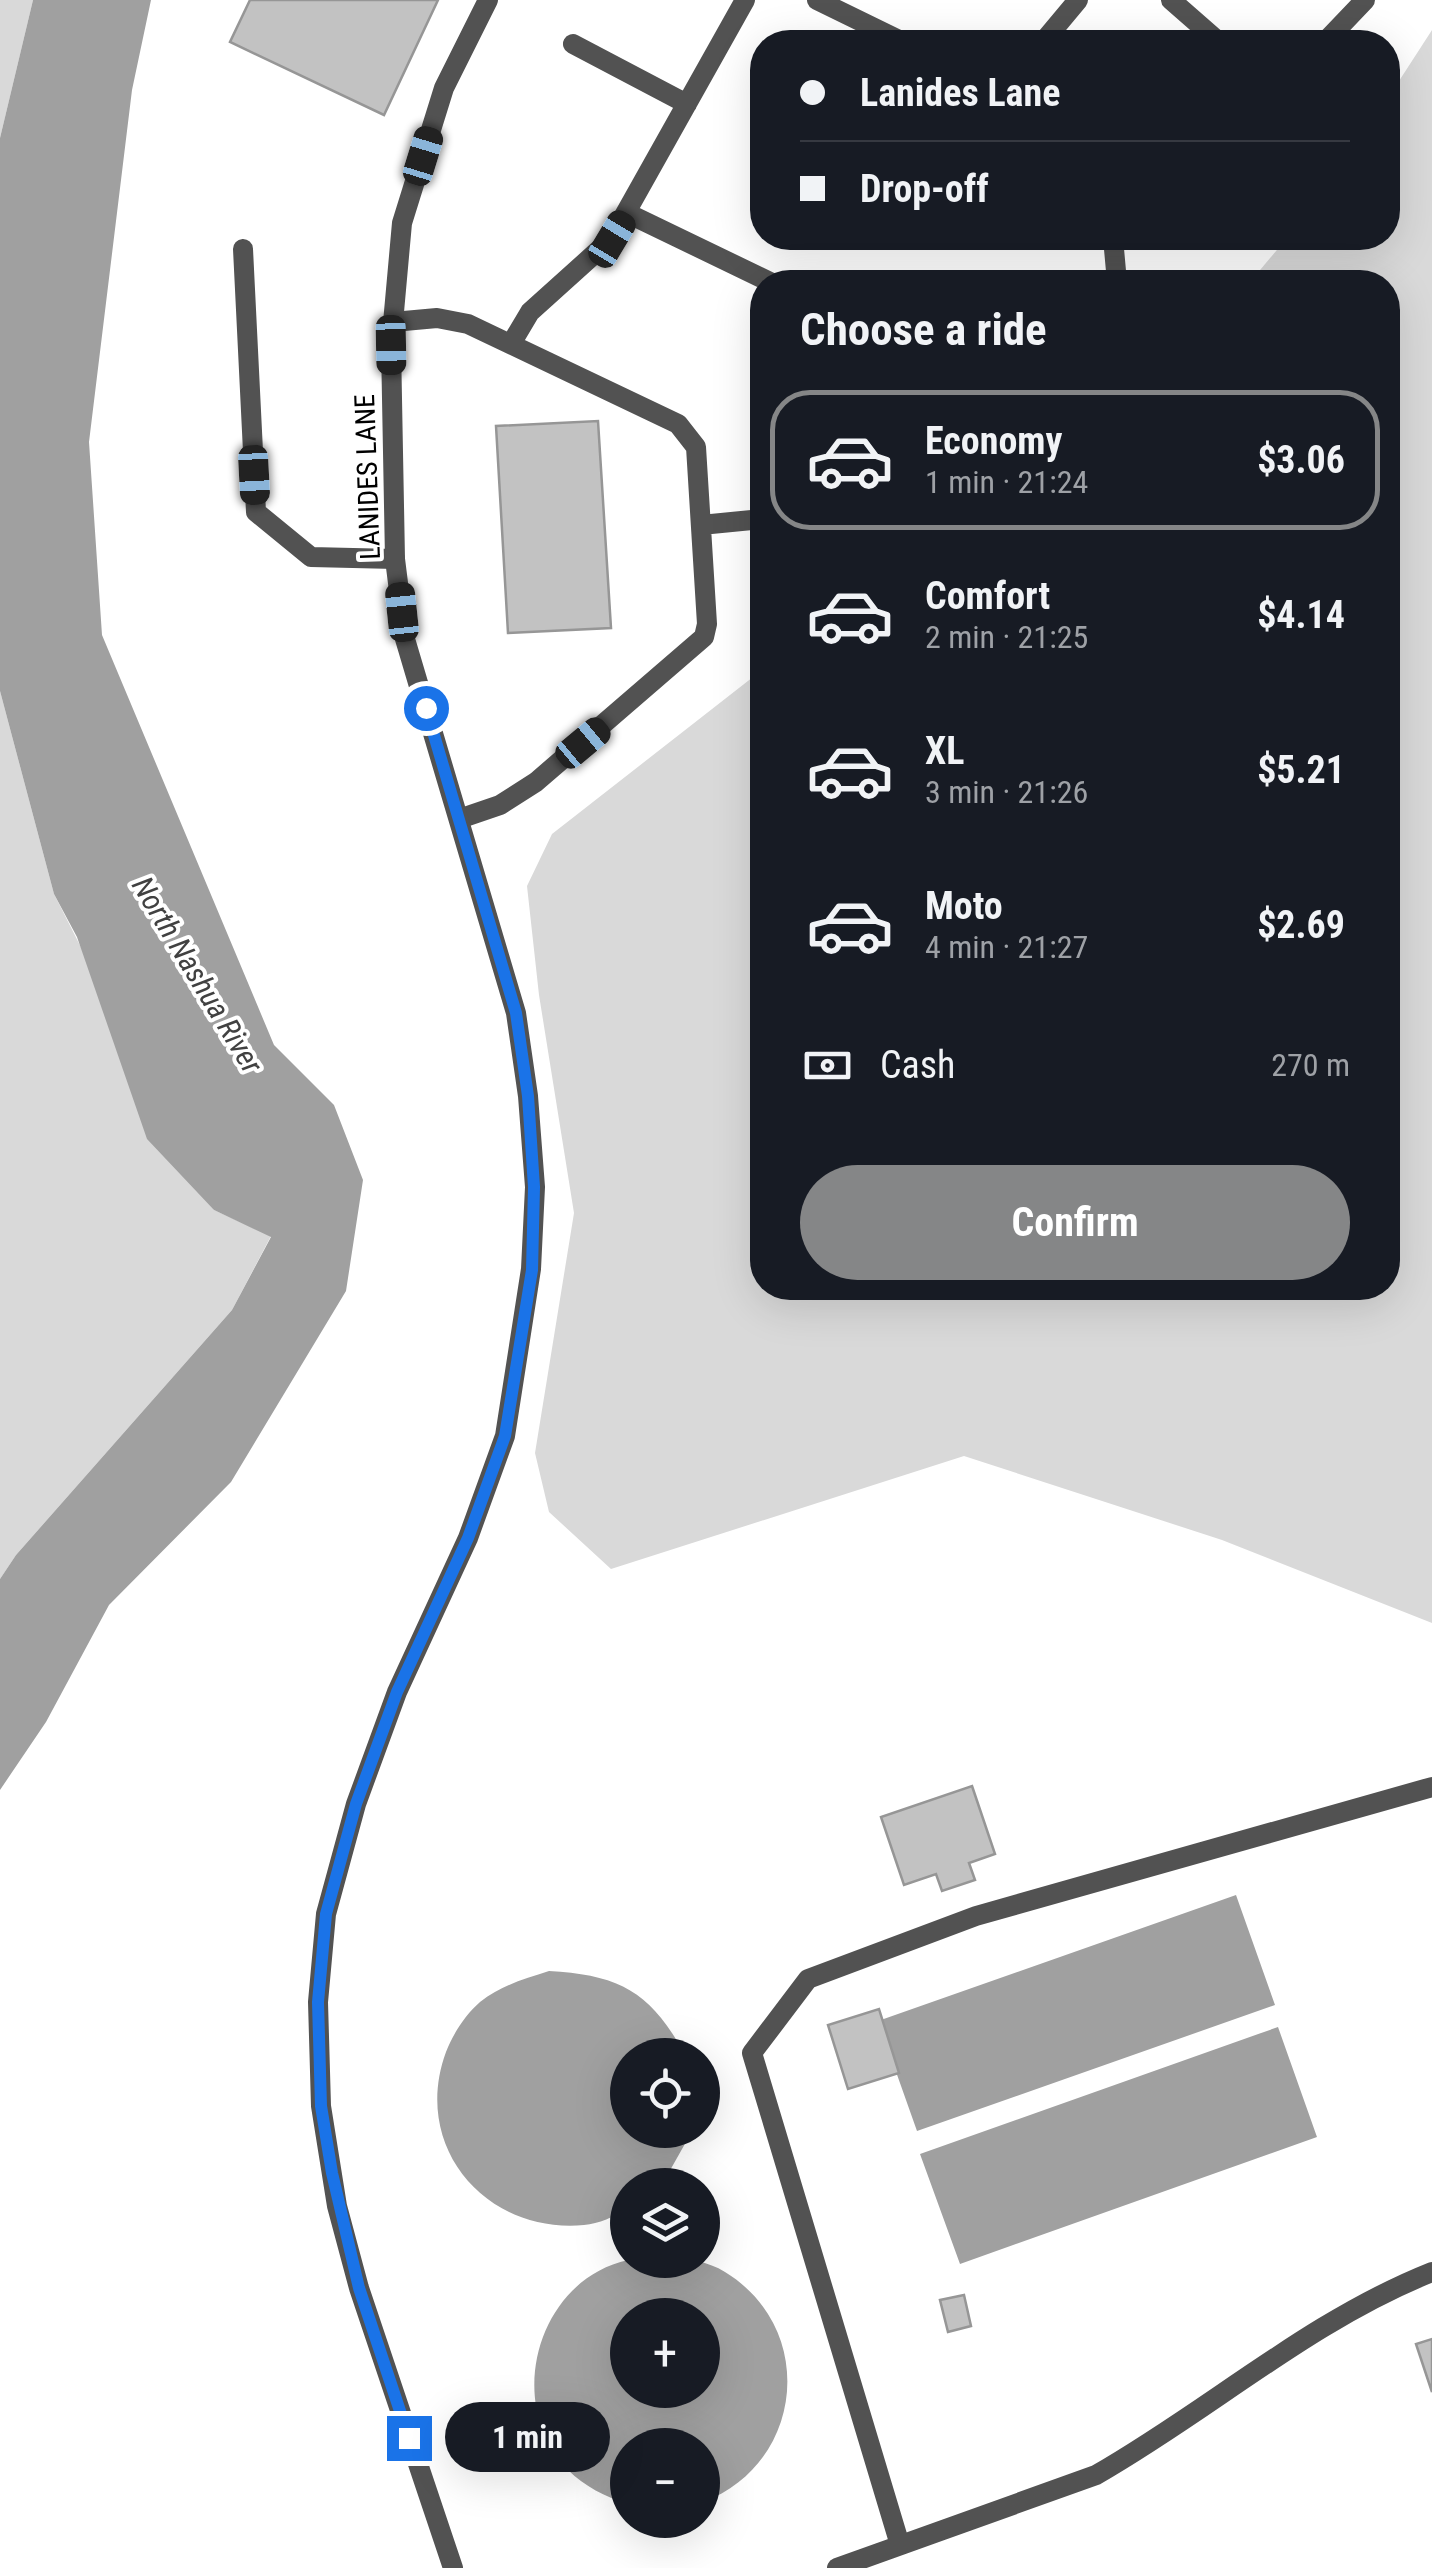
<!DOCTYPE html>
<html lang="en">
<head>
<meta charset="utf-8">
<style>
  body { margin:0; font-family:"Roboto Condensed",sans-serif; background:#242831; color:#f1f3f6; height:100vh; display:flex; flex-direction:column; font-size:38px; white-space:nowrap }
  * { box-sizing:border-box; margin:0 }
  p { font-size:32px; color:#9ea1a6 }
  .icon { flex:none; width:55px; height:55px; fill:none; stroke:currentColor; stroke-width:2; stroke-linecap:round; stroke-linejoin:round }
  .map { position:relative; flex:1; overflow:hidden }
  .sheet { position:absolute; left:750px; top:270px; width:650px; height:1030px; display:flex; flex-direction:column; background:#171b24; border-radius:40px; box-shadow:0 10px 40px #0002 }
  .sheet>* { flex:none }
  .top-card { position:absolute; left:750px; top:30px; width:650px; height:220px; border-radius:40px; box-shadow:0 10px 40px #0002; display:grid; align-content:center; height:220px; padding:0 50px; background:#171b24 }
  .tools { position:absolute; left:610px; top:2038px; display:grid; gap:20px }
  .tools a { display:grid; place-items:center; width:110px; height:110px; border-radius:50%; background:#171b24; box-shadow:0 10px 40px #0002; font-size:50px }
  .end { position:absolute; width:45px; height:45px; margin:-22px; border:12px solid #1a73e8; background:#fff; box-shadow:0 0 0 5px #fff }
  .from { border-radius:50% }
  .bubble { position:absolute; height:70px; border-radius:35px; background:#171b24; box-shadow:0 10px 40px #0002; font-size:32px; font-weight:700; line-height:70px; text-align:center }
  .car { position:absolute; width:30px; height:60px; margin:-30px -15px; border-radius:12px; box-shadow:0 0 8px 2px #0007; background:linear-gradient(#222 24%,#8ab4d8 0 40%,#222 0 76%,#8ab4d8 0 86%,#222 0) }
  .top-card b { display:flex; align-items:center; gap:35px; height:95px; font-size:38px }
  .top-card b+b { border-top:2px solid #363941 }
  .top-card i { width:25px; height:25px; background:#f1f3f6 }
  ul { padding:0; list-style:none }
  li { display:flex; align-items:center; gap:30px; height:140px; margin:0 20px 15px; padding:0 30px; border:5px solid transparent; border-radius:40px }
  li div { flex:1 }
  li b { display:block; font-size:38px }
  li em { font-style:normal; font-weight:700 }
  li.on { border-color:#858687 }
  li>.icon { width:90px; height:90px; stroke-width:1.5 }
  h2 { padding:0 50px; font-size:45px; line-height:120px }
  .pay { display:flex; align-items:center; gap:25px; height:110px; padding:0 50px; font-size:38px }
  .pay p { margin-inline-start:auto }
  .action { display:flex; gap:20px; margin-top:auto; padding:20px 50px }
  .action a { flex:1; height:115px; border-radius:60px; background:#858687; color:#fff; font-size:40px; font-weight:700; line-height:115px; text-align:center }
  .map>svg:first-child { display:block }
  .green { fill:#d9d9d9 }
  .water { fill:#a0a0a0; fill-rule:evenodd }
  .building { fill:#c2c2c2; stroke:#969696; stroke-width:2.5 }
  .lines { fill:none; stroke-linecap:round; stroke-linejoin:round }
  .service { stroke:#525252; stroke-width:20 }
  .minor { stroke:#525252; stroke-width:20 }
  .route { stroke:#1a73e8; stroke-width:12 }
  .labels { text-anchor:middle; stroke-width:8; stroke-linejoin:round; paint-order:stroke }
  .street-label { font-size:28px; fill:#000; stroke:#fff }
  .water-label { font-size:30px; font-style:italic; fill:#414141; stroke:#fff }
</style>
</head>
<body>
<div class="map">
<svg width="1432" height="2568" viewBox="0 0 1432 2568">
  <rect width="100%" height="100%" fill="#fff"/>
  <path class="green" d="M0 0H33L0 138Z
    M1432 30V1623L1222 1540 964 1456 611 1569 549 1512 535 1453 574 1213 539 995 527 886 552 834 762 670V1288H1388V282H1250L1287 238H1388V98Z
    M0 691 54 894 214 1210 271 1236 232 1310 16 1555 0 1579Z"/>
  <path class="water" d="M33 0H151L132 90 89 442 102 635 274 1045 334 1105 363 1180 346 1291 231 1482 109 1605 46 1722 0 1790V1579L16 1555 232 1310 271 1237 214 1210 147 1139 77 937 54 894 0 691V138Z
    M1236 1895 1275 2005 917 2131 878 2021Z
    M549 1971C620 1975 651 1992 685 2055H628V2130H687L686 2142 664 2181 659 2185H628L627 2210C614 2216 599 2224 584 2225 486 2234 411 2147 446 2052 453 2034 465 2015 480 2002 502 1985 524 1979 549 1971Z
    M1278 2027 1317 2137 960 2264 920 2154Z
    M628 2260C659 2260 697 2254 725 2272 818 2329 804 2464 703 2502L702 2445H628L627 2504C605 2496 585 2487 568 2470 503 2404 537 2280 628 2260ZM702 2315V2390H628V2315Z"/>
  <path class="building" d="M250 0H438L384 115 230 42Z
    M598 421 611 628 508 633 496 426Z
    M972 1786 995 1854 969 1863 975 1880 942 1891 936 1874 904 1885 881 1817Z
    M879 2009 899 2073 848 2089 828 2025Z
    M964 2295 971 2326 948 2332 940 2300Z
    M1432 2339V2392L1416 2344Z"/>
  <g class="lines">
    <path class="service" d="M817 0 903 42
      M1171 0 1219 42
      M1043 42 1078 0
      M1325 42 1365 0
      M573 44 687 104
      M627 213 770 282
      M1113 238 1117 282
      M243 249 256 512 311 557 395 559
      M393 322 437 318 468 324 678 424 696 447 707 624 704 637 536 782 500 805 459 819
      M511 344 530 312 611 239 745 0
      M701 525 762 519
      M900 2545 752 2053 808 1979 976 1916 1432 1787
      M837 2568 1096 2475C1210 2410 1309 2321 1432 2272"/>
    <path class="minor" d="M453 2568 359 2288 337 2206 321 2106 318 2002 326 1914 356 1804 397 1692 468 1538 505 1436 531 1269 535 1187 528 1096 516 1013 405 639 395 559 391 345 402 223 444 88 488 0"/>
  </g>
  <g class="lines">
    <path class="route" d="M409 2438 359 2288 332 2173 321 2106 318 2002 326 1914 356 1804 397 1692 468 1538 505 1436 532 1270 534 1187 528 1096 516 1013 426 708"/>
  </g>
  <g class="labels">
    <g class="street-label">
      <text transform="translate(367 477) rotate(-92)" y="10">LANIDES LANE</text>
    </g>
    <g class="water-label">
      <text transform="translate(197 975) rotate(59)" y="10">North Nashua River</text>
    </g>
  </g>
</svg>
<div class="tools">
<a><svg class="icon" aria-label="locate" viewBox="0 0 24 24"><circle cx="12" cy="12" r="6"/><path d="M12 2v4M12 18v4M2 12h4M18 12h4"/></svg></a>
<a><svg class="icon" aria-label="layers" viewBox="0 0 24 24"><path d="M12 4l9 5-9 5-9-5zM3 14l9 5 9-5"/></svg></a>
<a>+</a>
<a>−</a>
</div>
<i class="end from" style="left:426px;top:708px"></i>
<i class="end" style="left:409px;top:2438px"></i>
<div class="bubble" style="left:445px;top:2402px;width:165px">1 min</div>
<i class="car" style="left:423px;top:156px;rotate:17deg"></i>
<i class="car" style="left:612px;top:239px;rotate:31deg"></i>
<i class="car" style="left:391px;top:345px;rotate:179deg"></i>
<i class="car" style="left:254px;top:475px;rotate:177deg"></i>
<i class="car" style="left:402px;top:612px;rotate:354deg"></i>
<i class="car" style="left:583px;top:743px;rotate:50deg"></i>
<div class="top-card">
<b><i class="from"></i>Lanides Lane</b>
<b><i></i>Drop-off</b>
</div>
<section class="sheet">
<h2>Choose a ride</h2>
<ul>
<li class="on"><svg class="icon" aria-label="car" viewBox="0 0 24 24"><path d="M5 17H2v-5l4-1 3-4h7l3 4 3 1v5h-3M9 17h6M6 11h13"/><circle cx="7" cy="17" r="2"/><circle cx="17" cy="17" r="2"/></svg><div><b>Economy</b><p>1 min · 21:24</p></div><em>$3.06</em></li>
<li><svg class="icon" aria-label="car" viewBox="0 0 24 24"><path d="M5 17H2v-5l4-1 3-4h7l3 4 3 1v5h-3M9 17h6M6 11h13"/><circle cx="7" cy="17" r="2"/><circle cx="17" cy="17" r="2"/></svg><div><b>Comfort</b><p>2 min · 21:25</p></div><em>$4.14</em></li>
<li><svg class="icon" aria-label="car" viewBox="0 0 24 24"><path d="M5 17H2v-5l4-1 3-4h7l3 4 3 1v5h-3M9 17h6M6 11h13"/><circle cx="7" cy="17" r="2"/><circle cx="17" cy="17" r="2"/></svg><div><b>XL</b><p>3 min · 21:26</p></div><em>$5.21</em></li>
<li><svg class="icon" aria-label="car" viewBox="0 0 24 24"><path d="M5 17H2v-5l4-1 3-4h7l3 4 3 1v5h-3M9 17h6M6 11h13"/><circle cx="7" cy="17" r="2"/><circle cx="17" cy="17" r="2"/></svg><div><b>Moto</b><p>4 min · 21:27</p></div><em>$2.69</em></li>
</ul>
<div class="pay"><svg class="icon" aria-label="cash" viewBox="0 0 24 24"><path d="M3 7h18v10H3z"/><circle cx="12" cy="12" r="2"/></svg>Cash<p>270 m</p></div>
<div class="action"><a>Confirm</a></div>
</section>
</div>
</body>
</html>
